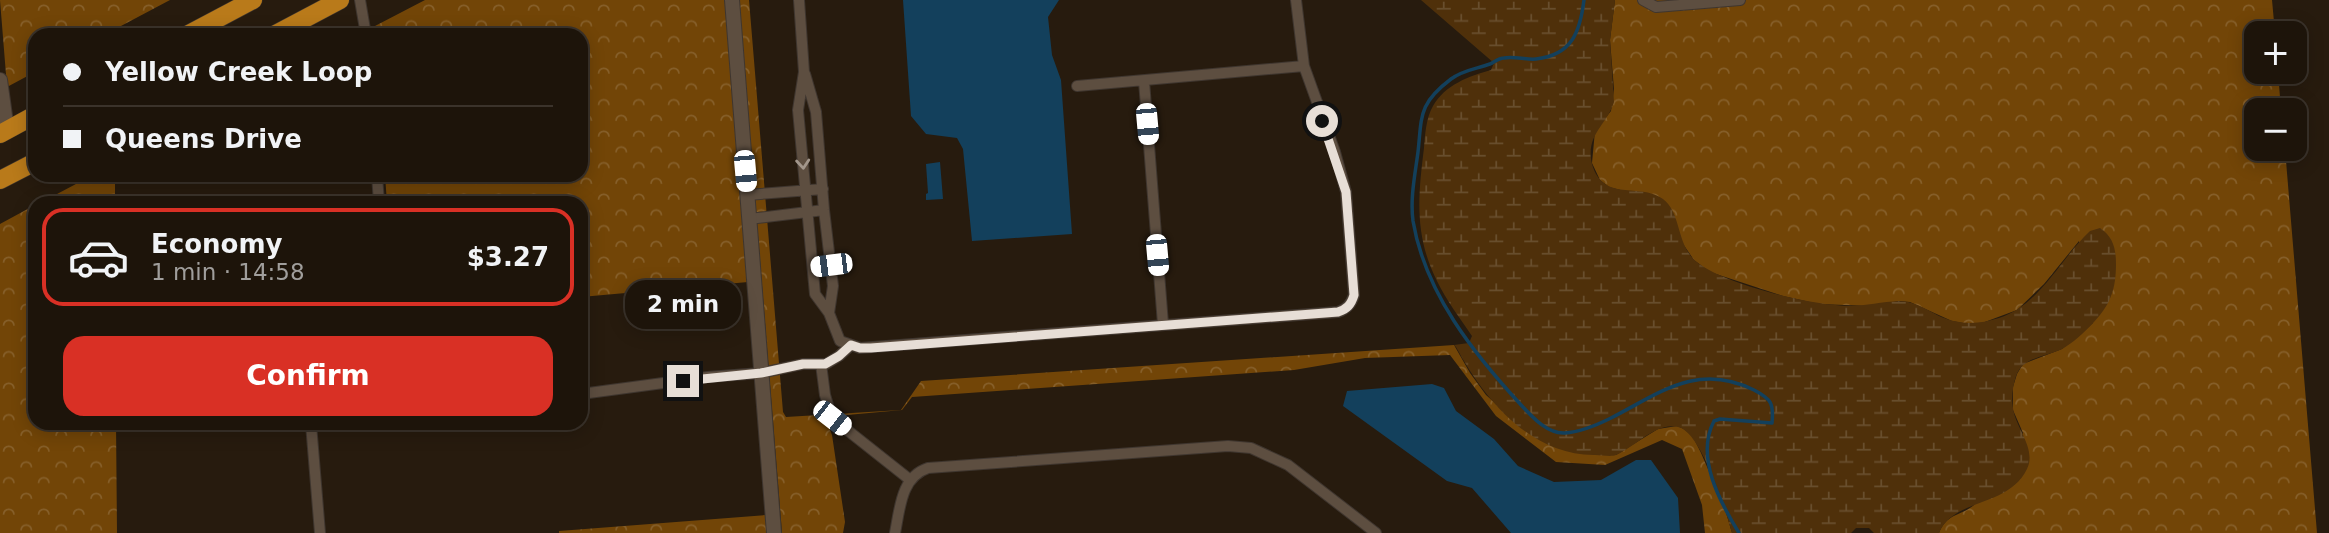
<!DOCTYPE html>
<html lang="en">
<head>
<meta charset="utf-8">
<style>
  body { margin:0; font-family:"DejaVu Sans",sans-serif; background:#2a2118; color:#f1f3f6; height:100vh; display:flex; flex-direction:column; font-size:26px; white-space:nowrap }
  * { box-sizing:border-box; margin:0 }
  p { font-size:23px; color:#a09e9c }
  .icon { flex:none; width:38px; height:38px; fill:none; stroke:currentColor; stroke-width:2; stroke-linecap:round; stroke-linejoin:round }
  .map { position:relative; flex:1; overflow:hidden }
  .sheet { position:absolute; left:28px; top:196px; width:560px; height:234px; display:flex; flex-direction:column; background:#1d140a; border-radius:21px; box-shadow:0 4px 18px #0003,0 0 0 2px #3b332b }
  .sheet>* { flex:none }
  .banner { position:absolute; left:28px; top:28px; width:560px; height:154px; border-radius:21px; box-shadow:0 4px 18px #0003,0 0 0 2px #3b332b; display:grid; align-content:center; height:154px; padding:0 35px; background:#1d140a }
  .buttons { position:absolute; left:2244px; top:21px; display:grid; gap:14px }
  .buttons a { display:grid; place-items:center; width:63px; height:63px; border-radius:14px; background:#1d140a; box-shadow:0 4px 18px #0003,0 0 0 2px #3b332b; font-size:35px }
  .end { position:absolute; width:32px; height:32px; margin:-16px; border:9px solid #e7ded6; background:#111; box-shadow:0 0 0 4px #111 }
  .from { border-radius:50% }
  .bubble { position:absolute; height:49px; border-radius:21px; background:#1d140a; box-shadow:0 4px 18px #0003,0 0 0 2px #3b332b; font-size:23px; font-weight:600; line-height:49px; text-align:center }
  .car { position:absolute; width:21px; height:42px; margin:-21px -10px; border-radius:9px; box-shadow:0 0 5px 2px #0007; background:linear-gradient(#fff 24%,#345 0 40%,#fff 0 76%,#345 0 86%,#fff 0) }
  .banner b { display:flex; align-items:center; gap:24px; height:66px; font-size:26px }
  .banner b+b { border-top:2px solid #3b332b }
  .banner i { width:18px; height:18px; background:#f1f3f6 }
  ul { padding:12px 0 0; list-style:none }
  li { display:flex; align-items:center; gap:21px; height:98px; margin:0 14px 10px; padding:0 21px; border:4px solid #3b332b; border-radius:21px }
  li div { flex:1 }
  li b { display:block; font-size:26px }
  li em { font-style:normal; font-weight:600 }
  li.on { border-color:#d93025 }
  li>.icon { width:63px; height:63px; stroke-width:1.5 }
  .primary-button { display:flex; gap:14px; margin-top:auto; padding:14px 35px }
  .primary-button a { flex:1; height:80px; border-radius:21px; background:#d93025; color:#fff; font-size:28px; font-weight:600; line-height:80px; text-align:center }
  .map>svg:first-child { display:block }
  .forest { fill:url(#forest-crowns) }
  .wetland { fill:url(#wetland-marsh) }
  .water { fill:#13405c }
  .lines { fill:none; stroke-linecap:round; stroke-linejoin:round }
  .stream { stroke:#13405c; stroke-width:3.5 }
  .minor-casing { stroke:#3f362f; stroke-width:12 }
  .tertiary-casing { stroke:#3f362f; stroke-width:16 }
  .primary-casing { stroke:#3f362f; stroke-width:19 }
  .minor { stroke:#5d4e40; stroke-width:10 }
  .tertiary { stroke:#5d4e40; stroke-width:14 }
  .primary { stroke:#b97a1a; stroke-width:18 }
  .oneway { stroke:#a2968b }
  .route { stroke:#e7ded6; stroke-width:9 }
</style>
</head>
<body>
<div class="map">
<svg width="2329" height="533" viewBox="0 0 2329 533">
  <defs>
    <pattern id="forest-crowns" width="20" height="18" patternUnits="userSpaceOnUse" patternTransform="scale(1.75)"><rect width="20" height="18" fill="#724507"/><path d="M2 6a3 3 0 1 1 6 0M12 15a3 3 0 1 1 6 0" fill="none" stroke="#865f2a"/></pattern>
    <pattern id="wetland-marsh" width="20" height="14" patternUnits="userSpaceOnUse" patternTransform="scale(1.75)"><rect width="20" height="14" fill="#4f300a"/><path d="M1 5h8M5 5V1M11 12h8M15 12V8" fill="none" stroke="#684e2d"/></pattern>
  </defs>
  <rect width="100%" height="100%" fill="#271b0e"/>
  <path class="forest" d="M0 0H170L104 35H35V72L7 87Z
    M425 0H726L748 282 581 297V203H387L385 175H581V35H376L375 26Z
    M739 0H749L783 412 786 417 901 410 921 381 1454 345 1470 373 1486 395 1507 414 1616 455 1658 429 1677 426 1684 429 1693 437 1701 453 1724 506 1732 533H1705L1702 505 1682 449 1662 440 1605 465 1556 462 1496 416 1450 355 1365 358 1294 370 912 397 902 410 825 417 832 435 845 522 843 533H782Z
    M1615 0H2272L2275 33H2256V72H2278L2281 110H2256V149H2285L2317 533H1939C1947 512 1964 516 1976 503 1994 484 2008 454 2023 433L2013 410V387L2017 374 2023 364 2062 349 2093 323 2079 241 2044 284 2017 310 1982 323 1969 324 1952 321 1910 302 1899 301 1870 306 1819 304 1783 296 1710 272 1694 260 1681 241 1674 215 1649 193 1628 192 1609 187 1600 180 1592 163 1595 131 1611 111 1614 89 1610 40Z
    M93 175H115V203H40Z
    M35 205V424H116L117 533H0V224Z
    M766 515 768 533H559V531Z"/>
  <path class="wetland" d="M1421 0H1615L1610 40 1614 102C1607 125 1585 135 1592 164 1603 203 1640 182 1663 199 1682 213 1676 247 1698 263 1727 285 1813 306 1850 306 1868 306 1891 299 1908 302 1918 304 1928 310 1937 315 1958 325 1977 325 1999 318 2040 305 2060 259 2090 231L2100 228C2113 237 2116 248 2116 264 2116 274 2115 287 2111 296 2106 313 2076 343 2060 350 2044 357 2023 357 2016 376 2013 385 2011 398 2013 408 2015 427 2037 449 2027 469 2008 508 1953 498 1939 533H1874L1869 528H1856L1851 533H1732C1726 511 1701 431 1678 427 1655 422 1636 447 1616 455 1611 457 1602 455 1595 455 1531 456 1484 399 1456 347L1454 345 1469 343 1472 336C1460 318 1446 300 1437 281 1414 235 1418 197 1424 148 1425 135 1426 118 1433 106 1445 85 1469 76 1491 70L1494 63Z"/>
  <path class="water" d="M903 0H1059L1048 17 1052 55 1061 80 1072 234 972 241 963 149 957 138 926 134 911 116Z
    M940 162 943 199 926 200V194L928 193 926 164Z
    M1432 384 1444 388 1456 411 1494 439 1518 466 1554 482 1601 480 1636 460H1651L1678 498 1680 533H1511L1472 488 1447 481 1343 406 1347 391Z"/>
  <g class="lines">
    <path class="stream" d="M1584 0C1580 32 1572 55 1536 59 1526 60 1514 56 1504 58 1499 58 1494 62 1490 64 1476 69 1463 70 1451 79 1418 104 1422 116 1418 152 1415 175 1410 198 1413 221 1425 293 1474 354 1522 406 1533 418 1548 434 1565 433 1581 432 1597 425 1611 418 1660 393 1697 362 1754 390 1771 399 1774 403 1772 423L1720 419 1714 421C1695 457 1720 502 1739 533"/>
    <defs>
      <path id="minor" d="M360 0 366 35
        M799 0 804 72 798 110 815 294 829 313 840 341 860 348 1338 312C1347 309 1351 304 1354 295L1346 192 1335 152 1304 66 1296 0
        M1643 0 1656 7 1740 0
        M805 74 816 112 824 210 833 286 829 313
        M1144 81 1163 324
        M1077 86 1304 66
        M377 175 379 203
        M747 195 823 189
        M749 219 824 210
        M821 364 825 395 832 418 909 479
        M581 394 708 377 761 373 803 364H826L839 356 851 345
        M311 424 320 533
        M895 533C900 508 901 477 928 468L1228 446 1251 448 1288 465 1376 533"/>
      <path id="tertiary" d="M732 0 774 533
        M0 80 7 130"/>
      <path id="primary" d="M187 35 253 0
        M274 35 340 0
        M0 134 35 115
        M0 180 35 162"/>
    </defs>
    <use href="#minor" class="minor-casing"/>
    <use href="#tertiary" class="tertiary-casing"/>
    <use href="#primary" class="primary-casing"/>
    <use href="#minor" class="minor"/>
    <use href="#tertiary" class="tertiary"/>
    <use href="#primary" class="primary"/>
  </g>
  <defs><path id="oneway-chevron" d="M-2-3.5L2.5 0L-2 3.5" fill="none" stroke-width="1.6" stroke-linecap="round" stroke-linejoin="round" transform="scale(1.75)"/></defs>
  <use class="oneway" href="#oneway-chevron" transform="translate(803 164) rotate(85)"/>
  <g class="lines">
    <path class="route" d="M683 381 761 373 803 364H825L839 356 851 345 860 348H871L1338 312C1347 309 1351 305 1354 295L1346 192 1322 121"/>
  </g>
</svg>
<div class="buttons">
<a>+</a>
<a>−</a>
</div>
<i class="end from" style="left:1322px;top:121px"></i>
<i class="end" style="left:683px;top:381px"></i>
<div class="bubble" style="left:625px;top:280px;width:116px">2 min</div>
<i class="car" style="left:1147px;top:124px;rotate:175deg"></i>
<i class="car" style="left:745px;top:171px;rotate:175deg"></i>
<i class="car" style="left:1157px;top:255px;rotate:175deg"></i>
<i class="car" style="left:831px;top:265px;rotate:263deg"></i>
<i class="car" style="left:832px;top:418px;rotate:128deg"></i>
<div class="banner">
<b><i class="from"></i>Yellow Creek Loop</b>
<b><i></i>Queens Drive</b>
</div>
<section class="sheet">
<ul>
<li class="on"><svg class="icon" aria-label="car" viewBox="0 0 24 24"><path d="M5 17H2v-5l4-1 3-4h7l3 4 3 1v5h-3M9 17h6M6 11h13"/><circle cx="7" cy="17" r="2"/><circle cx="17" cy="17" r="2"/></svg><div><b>Economy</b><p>1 min · 14:58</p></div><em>$3.27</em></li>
</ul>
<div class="primary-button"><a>Confirm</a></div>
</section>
</div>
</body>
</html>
